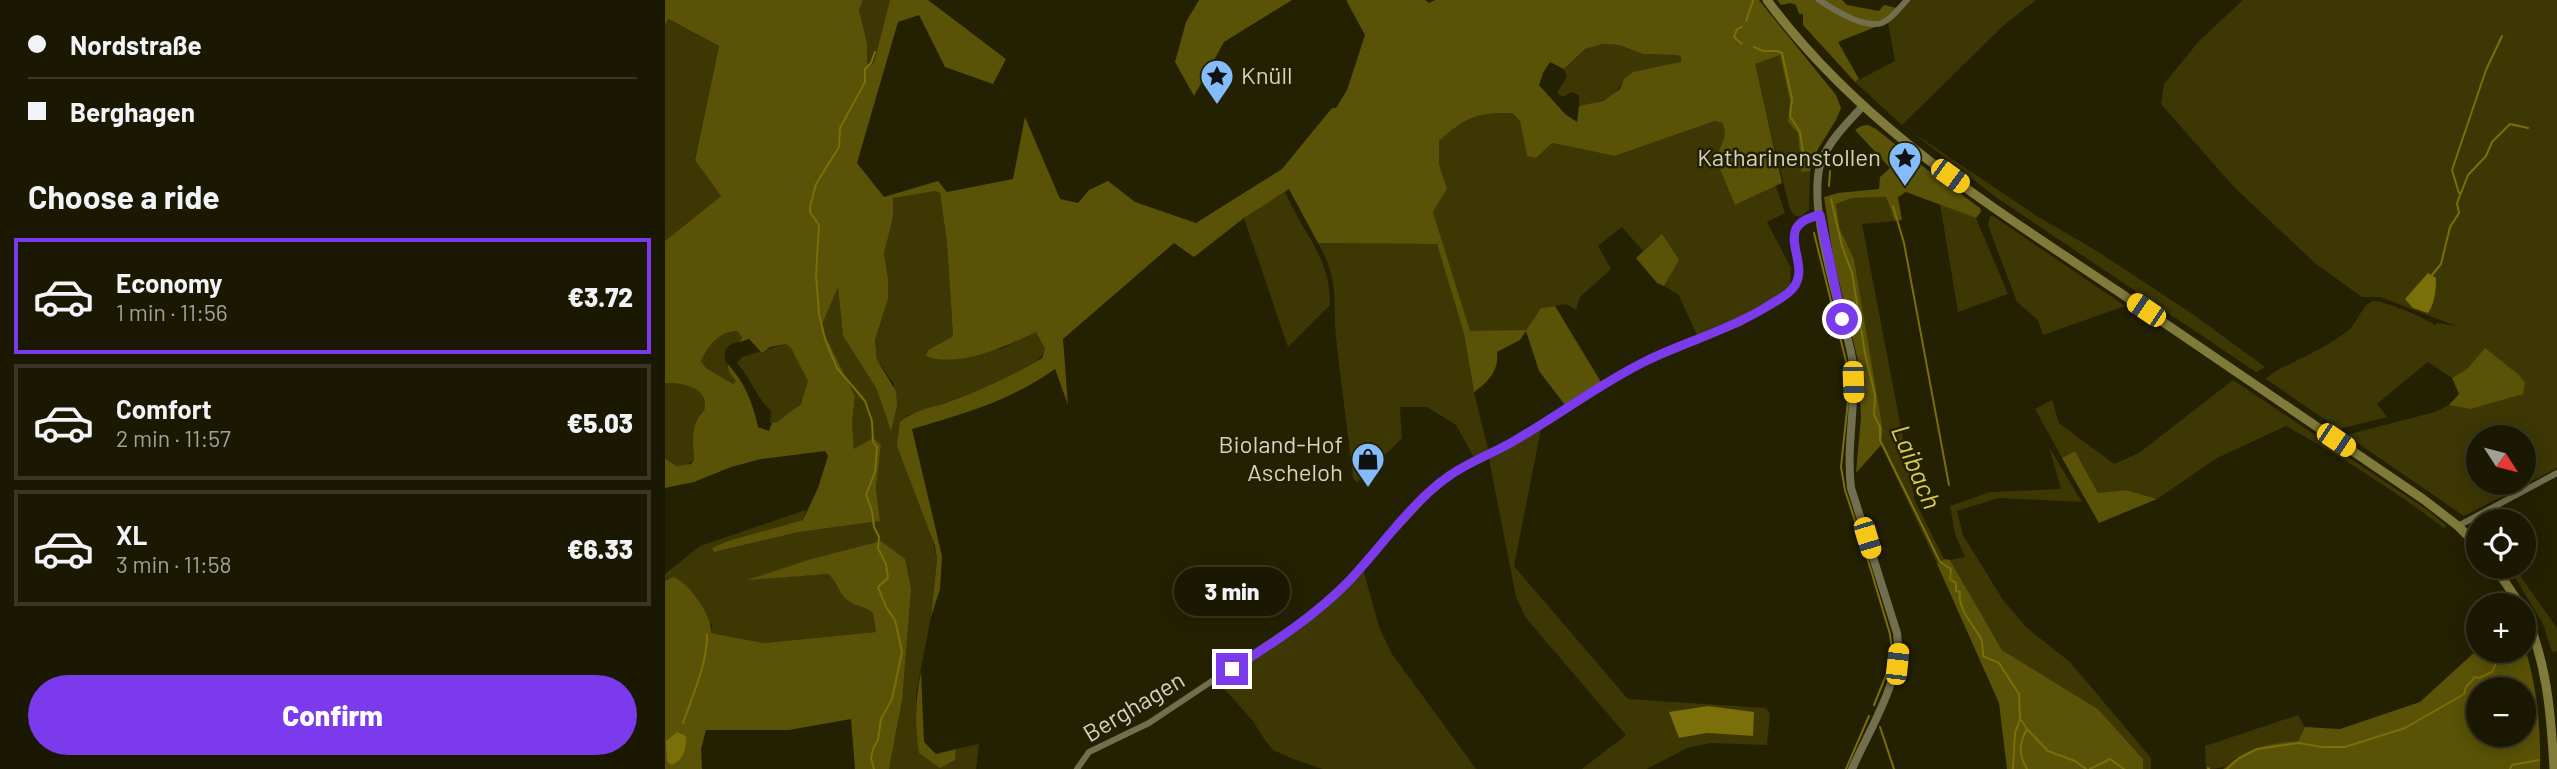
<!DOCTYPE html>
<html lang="en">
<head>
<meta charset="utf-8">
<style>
  body { margin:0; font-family:Barlow,sans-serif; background:#282511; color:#f1f3f6; height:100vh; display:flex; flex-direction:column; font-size:26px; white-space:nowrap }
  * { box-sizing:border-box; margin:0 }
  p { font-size:23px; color:#a0a099 }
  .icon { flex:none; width:38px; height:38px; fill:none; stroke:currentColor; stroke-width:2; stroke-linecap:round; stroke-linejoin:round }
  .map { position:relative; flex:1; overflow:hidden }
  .drawer { display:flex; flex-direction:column; background:#1b1802; width:665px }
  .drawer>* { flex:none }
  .hud { display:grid; align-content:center; height:154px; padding:0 28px; background:#1b1802 }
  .needle { width:46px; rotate:126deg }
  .buttons { position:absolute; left:1801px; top:425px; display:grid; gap:14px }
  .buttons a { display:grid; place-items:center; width:70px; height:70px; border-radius:50%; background:#1b1802; box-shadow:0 4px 18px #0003,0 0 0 2px #393724; font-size:35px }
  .end { position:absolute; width:32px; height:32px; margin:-16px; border:9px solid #7c3aed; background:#fff; box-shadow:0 0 0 4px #fff }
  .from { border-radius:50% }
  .bubble { position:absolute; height:49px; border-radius:24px; background:#1b1802; box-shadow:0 4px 18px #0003,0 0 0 2px #393724; font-size:23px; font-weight:800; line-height:49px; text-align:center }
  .car { position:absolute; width:21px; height:42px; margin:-21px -10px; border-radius:9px; box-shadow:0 0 5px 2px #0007; background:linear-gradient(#f5c518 24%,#345 0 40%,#f5c518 0 76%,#345 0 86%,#f5c518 0) }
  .hud b { display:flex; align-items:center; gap:24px; height:66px; font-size:26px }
  .hud b+b { border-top:2px solid #393724 }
  .hud i { width:18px; height:18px; background:#f1f3f6 }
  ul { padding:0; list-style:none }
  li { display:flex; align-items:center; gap:21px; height:116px; margin:0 14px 10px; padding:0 14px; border:4px solid #393724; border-radius:0px }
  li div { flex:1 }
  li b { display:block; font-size:26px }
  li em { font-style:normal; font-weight:800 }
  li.active { border-color:#7c3aed }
  li>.icon { width:63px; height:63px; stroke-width:1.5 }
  h2 { padding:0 28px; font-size:32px; line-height:84px }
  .action { display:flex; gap:14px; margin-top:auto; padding:14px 28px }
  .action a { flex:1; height:80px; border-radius:42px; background:#7c3aed; color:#fff; font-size:28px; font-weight:800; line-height:80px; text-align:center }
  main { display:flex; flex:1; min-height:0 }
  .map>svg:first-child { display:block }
  .green { fill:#3d3704; fill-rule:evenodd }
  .forest { fill:#5a5206; fill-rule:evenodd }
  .water { fill:#7a6f09 }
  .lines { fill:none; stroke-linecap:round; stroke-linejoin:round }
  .stream { stroke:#7a6f09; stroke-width:2 }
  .minor { stroke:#726f4e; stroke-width:6 }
  .tertiary { stroke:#726f4e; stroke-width:8 }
  .secondary { stroke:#807a3b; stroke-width:9 }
  .route { stroke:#7c3aed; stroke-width:9 }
  .labels { text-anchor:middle; stroke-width:5; stroke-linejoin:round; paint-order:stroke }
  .poi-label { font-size:24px; fill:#d4d2c1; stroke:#242002; text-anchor:end }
  .street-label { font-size:24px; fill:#d4d2c1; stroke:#242002 }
  .water-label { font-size:26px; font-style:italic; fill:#dbcc55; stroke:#242002 }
</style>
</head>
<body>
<main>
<section class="drawer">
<div class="hud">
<b><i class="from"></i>Nordstraße</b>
<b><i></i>Berghagen</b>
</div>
<h2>Choose a ride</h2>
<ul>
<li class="active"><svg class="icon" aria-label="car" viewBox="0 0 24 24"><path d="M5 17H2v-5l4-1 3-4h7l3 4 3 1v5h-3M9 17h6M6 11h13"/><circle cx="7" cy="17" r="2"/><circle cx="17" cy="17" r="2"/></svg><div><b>Economy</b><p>1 min · 11:56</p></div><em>€3.72</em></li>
<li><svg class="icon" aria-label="car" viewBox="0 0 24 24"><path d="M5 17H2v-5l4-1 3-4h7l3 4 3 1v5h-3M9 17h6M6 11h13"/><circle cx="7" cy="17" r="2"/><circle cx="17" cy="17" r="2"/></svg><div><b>Comfort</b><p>2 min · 11:57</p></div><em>€5.03</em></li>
<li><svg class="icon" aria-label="car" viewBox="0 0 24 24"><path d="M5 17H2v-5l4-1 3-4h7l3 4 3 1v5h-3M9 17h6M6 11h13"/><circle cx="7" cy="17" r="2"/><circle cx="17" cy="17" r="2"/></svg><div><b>XL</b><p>3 min · 11:58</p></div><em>€6.33</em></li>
</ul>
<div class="action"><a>Confirm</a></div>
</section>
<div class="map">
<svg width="1892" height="769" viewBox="0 0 1892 769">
  <rect width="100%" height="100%" fill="#242002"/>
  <path class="green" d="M198 0H225L209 62 206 65 202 63V43L194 9Z
    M1244 0H1371L1339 25 1237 125 1190 82 1230 61 1223 22Z
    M1578 0H1892V468L1799 516 1681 435 1770 412 1784 405 1805 409 1802 369 1787 378 1763 362 1712 404 1722 417 1674 429 1601 379 1609 372C1634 359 1663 347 1685 329 1693 321 1698 303 1709 301 1718 300 1762 319 1770 325L1772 323 1791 326 1715 297H1697L1651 264 1569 187 1496 104 1499 84 1534 41ZM1813 438H1858V483H1813Z
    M2 19 54 46 30 159 56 196 0 241V25Z
    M938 44 954 45 978 54 1013 55 1016 57V62L959 79C951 98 933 104 914 106V95L906 92 898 97 892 93 902 76 899 69 920 49Z
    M1115 55 1125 101 1123 122 1133 133 1136 171H1145L1144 210 1135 217 1129 215 1125 209 1089 64Z
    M820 112 847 113 855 121 862 155 886 143 951 156 1050 121 1057 123C1064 134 1055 147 1050 158L1070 205 1111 186 1120 213 1102 222 1126 268 1125 285C1100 309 1065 323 1033 337L1013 294 999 286 1013 260 997 235 978 251 957 227 933 246 946 269 915 297 911 310 901 304 876 308 861 330 805 332 768 212 782 189 774 164V141L791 125Z
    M1247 132 1375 218 1432 251 1529 315 1600 367 1591 372 1332 198Z
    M270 191 275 192 282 243 288 336 263 350 282 360 338 348 371 332 380 349C376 373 266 408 241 416L232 446 262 519 272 559 266 617 251 694 254 753 289 760 291 749 314 744 311 769H224L237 701 216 542 146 559 86 579 163 574C172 581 173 592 181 599 189 607 200 606 208 613L211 632 99 643 46 633 47 625 0 581V574L35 546 141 510 139 520 66 540 49 552 134 532 215 521 211 488 216 445 189 449 187 423 190 396 156 327 173 285 178 336 211 388 222 420 229 384 212 360 210 340 221 306 219 254 228 217 227 201 231 196Z
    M620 191C637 234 666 256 665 305L623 347 579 218Z
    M1221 197 1230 221 1197 224 1250 501 1279 559 1272 564 1216 445 1218 431 1189 259 1175 229 1171 204 1187 198Z
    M1275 204 1311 218 1343 294 1293 312Z
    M1325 216H1328L1460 306 1378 335 1373 320 1352 302 1323 225Z
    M653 243 772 244 799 334 809 392 824 453 810 459 791 425 762 407H735L737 438 692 483 688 478C683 431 676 385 671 338 668 300 674 278 653 243Z
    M72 331 77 337 75 342C50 345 60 367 72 382L68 385 41 368 36 361C44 345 53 332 72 331Z
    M121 344 126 348C131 357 142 372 143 382 145 400 121 422 105 423L106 411C91 397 86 379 72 363L77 357Z
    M1568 380 1761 509 1781 525 1780 529C1729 490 1677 457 1621 426L1552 458 1492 499 1461 490 1433 493 1410 451 1397 458 1370 409 1387 400 1394 423 1449 464 1474 453Z
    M0 383C14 383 41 385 40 405 40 412 34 414 32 420 26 432 28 447 29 459L22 465 8 466 0 459Z
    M876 429 849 566 963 699 1101 708 1105 714 1102 745 1045 743 1022 748 982 769H917L961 735 861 618 851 597 824 459ZM1005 712 1088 736 1042 733 1014 738Z
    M1384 447 1417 502 1334 498 1292 511 1298 535 1338 600 1362 628 1405 662 1486 758V769H1478V759L1433 709 1337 650 1285 560 1300 557 1290 534 1285 506 1325 492 1396 489Z
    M1844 567H1849L1892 628V651L1887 652 1878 624Z
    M698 569 714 627 727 654 811 769H658L628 759 608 750 599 739 588 721 554 683 645 619 683 585Z
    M1633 715 1640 727 1633 741C1613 743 1596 747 1577 755 1559 763 1566 769 1541 769L1540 746Z"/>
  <path class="forest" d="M0 0H198L194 10 202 43V63L206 65 209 62 225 0H263L341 59 328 84 280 67 254 15 233 22 192 163 219 197 273 181 282 192 348 179 360 117 395 199 413 203 424 190 443 181 470 202 531 223 617 169 667 108H671L682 90 700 35 681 0H760L764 3 770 0H1094L1171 95 1176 108 1171 120 1153 149 1145 171 1136 172 1133 133 1123 122 1125 101 1115 55 1090 64 1117 183 1070 205 1050 158C1055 147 1064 135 1057 123L1050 121 950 156 887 143 871 158 862 156 855 121 847 113C813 112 800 117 774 141V164L782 189 768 212 805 331 861 330 876 308 890 306 936 382 900 405 874 371 861 331 855 340 832 352C834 371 823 382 809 392L799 334 772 244 653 243 624 189 579 218 529 257 509 243 398 339 403 405 390 369C343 402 301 413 247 429L277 556 275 589 266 617 272 559 270 546 232 446 235 422C248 410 270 407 286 401 318 389 348 376 377 358L380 349 371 332C343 346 291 369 261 356L263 350 288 336 282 243 275 193 270 191 228 198V217L219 254 223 279V299L210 340 212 360 231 391 232 405 226 431 211 388 178 336 173 287 156 327 190 396 187 423 189 449 208 438 216 445 211 488 215 521 134 532 49 552 47 548 66 540 138 520 153 488 163 456 160 451 96 459 66 467 29 482 0 488V459L12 466 26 464 29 459C28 447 26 432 32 420 34 414 40 412 40 406 41 385 14 383 0 383V241L56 196 30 160 54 46 3 19 0 25ZM938 44 954 45 978 54 1013 55 1016 57V62L968 72 959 79 955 89 938 101 914 106 912 122 900 114 874 85 878 73 885 62 899 69 920 49ZM72 331 77 337 75 342 84 339 97 353 105 347 121 344 126 348 143 381 136 404 112 422 107 423 104 431 93 427C88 403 79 381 62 363L64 372 71 381 68 384 41 368 36 361C44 345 53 332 72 331Z
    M534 0H627L559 42 529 96 510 62 521 22Z
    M1112 0H1177L1182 5 1214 11 1219 5 1232 8 1223 22 1173 42 1194 79 1190 82 1138 25V14H1134L1131 5 1125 3 1116 5Z
    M1203 125 1211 129 1260 168 1315 208 1316 212 1311 218 1241 192 1233 197 1237 220 1230 221 1221 197 1187 198 1171 204 1175 229 1189 259 1218 431 1216 445 1191 473 1196 417 1193 361 1168 256 1159 197 1173 193 1214 189 1215 177 1225 168 1190 130 1196 126Z
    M997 234 1014 260 999 286 992 283 971 258Z
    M1820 348 1854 375 1860 383 1858 394 1805 409 1784 405 1794 394 1787 378 1802 369Z
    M1410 451 1433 493 1461 490 1492 499 1434 523 1397 458Z
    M216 541 240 559 246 589 237 701 224 769H190L186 719 124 730H41L36 749 37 769H0V581L8 577C23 581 48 617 46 633L99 643 211 632 208 613C200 606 189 607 181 599 173 592 172 581 163 574L82 580 146 559Z
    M1279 559 1285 560 1337 650 1433 709 1478 759V769H1342L1334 703 1272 564Z
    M1859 646C1872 684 1876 728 1875 769H1558C1582 748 1601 744 1633 741L1640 727 1675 729 1755 702 1813 649 1858 651ZM1813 690H1858V735H1813Z
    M256 672 259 742 271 754 291 749 290 760 275 768 254 753C250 725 250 700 256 672Z"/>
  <path class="water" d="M1763 273 1771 278C1771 290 1770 303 1763 313L1748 308 1740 299Z
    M1043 706 1089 712 1088 736 1042 733 1014 738 1004 712Z
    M12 732 21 736C21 749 20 760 6 765L2 761 1 741Z"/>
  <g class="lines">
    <path class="stream" d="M1081 21 1088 1
      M1077 27 1072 29 1069 37 1077 44
      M1089 47 1098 51H1112L1117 53 1127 99 1125 116 1135 132 1139 159 1142 161
      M1164 186 1165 171
      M1794 193 1787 170 1821 70 1837 36
      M1166 199 1177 246 1187 273 1200 353 1210 395 1209 415 1215 427V440L1275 562 1286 569 1285 579 1291 583V591L1295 592C1292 609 1309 625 1316 639 1318 644 1318 650 1318 656L1334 663 1354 694 1355 719 1350 733 1348 769
      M1228 206 1239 243 1284 485
      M1149 233 1181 361 1183 401 1176 467 1180 490 1205 567 1225 634 1227 650 1226 663 1209 705
      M1767 275 1776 264 1785 227 1794 213 1792 203 1803 175 1821 156 1827 142 1845 124 1863 128
      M1856 651 1864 650
      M1356 720 1362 729C1354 744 1353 754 1362 769
      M18 723C28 694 42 665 42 635
      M1215 727 1229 769
      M1362 729 1383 751 1410 761 1421 769
      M1543 768 1544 769
      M209 769 206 759 208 749 213 740 216 719 227 699 237 652 230 620 221 607 213 587 223 578 221 564 213 548 214 537 209 527 207 511 201 495 210 472 212 447 208 442 207 421 200 401 172 368 160 339 154 314 151 274 154 225 145 212V207L151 184 174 147 175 128 200 82V69L206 63 210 52
      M1181 769 1204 716
      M1425 769 1445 759 1459 769
      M1562 769 1574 758 1592 749 1634 743 1656 747H1680L1740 728 1799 694 1801 687 1810 677 1814 678 1827 672 1832 661 1839 654 1848 651
      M1845 769 1847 765 1874 760"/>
    <path class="minor" d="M1154 0C1169 10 1199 29 1217 23 1227 19 1235 7 1242 0
      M1793 526 1892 473
      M412 769 424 752 484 723 643 617 681 583 764 493 787 473 854 439 938 384 983 360 1075 323 1116 298 1128 288 1134 276 1129 244 1132 227 1139 220 1155 215"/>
    <path class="tertiary" d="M1187 769C1205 728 1238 679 1232 633L1186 488C1181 447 1191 406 1188 366 1187 350 1181 334 1177 319 1167 279 1143 201 1156 162 1164 141 1182 123 1197 107"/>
    <path class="secondary" d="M1102 0C1195 126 1323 204 1451 290 1554 359 1656 429 1758 499L1793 526 1813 546
      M1830 567 1856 606
      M1858 609C1882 661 1886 713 1889 769"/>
  </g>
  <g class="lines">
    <path class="route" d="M567 669C607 644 648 617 681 584 714 550 746 502 784 476 805 461 832 452 854 438 897 413 936 383 981 361 1020 342 1061 331 1098 309 1107 303 1121 297 1128 288 1149 263 1103 226 1155 215L1177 319"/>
  </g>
  <defs>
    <symbol id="sight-pin" viewBox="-11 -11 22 30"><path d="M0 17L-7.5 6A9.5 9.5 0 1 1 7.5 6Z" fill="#84bcfb" stroke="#242002"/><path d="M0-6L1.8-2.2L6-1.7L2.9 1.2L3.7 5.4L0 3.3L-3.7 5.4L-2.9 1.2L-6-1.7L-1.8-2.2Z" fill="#111"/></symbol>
    <symbol id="shop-pin" viewBox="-11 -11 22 30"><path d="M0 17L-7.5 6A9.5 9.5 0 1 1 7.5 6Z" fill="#84bcfb" stroke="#242002"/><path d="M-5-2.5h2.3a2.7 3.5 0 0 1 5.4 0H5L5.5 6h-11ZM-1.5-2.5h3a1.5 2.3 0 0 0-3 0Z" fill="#111"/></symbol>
  </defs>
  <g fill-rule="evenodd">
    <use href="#sight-pin" x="533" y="57" width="38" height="52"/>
    <use href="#sight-pin" x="1221" y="139" width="38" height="52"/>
    <use href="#shop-pin" x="684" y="440" width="38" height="52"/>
  </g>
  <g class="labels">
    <g class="poi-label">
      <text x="576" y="84" text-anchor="start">Knüll</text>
      <text x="1216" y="166">Katharinenstollen</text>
      <text x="678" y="453">Bioland-Hof<tspan x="678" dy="28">Ascheloh</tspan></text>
    </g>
    <g class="street-label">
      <text transform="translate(469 707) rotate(-31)" y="8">Berghagen</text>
    </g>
    <g class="water-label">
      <text transform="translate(1251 467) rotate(67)" y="9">Laibach</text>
    </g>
  </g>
</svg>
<div class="buttons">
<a><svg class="needle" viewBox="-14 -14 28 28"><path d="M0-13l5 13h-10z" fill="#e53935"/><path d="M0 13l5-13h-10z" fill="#a0a099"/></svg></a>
<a><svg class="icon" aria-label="locate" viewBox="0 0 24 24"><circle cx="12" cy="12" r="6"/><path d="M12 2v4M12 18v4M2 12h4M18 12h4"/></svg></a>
<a>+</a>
<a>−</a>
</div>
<i class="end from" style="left:1177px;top:319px"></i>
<i class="end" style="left:567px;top:669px"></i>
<div class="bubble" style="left:509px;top:567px;width:116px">3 min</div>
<i class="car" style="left:1285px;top:176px;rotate:126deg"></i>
<i class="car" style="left:1481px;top:310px;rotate:304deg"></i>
<i class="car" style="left:1188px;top:382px;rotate:178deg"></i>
<i class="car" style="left:1671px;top:440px;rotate:124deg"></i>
<i class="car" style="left:1202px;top:538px;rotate:163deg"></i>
<i class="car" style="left:1232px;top:664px;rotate:6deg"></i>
</div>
</main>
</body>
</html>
